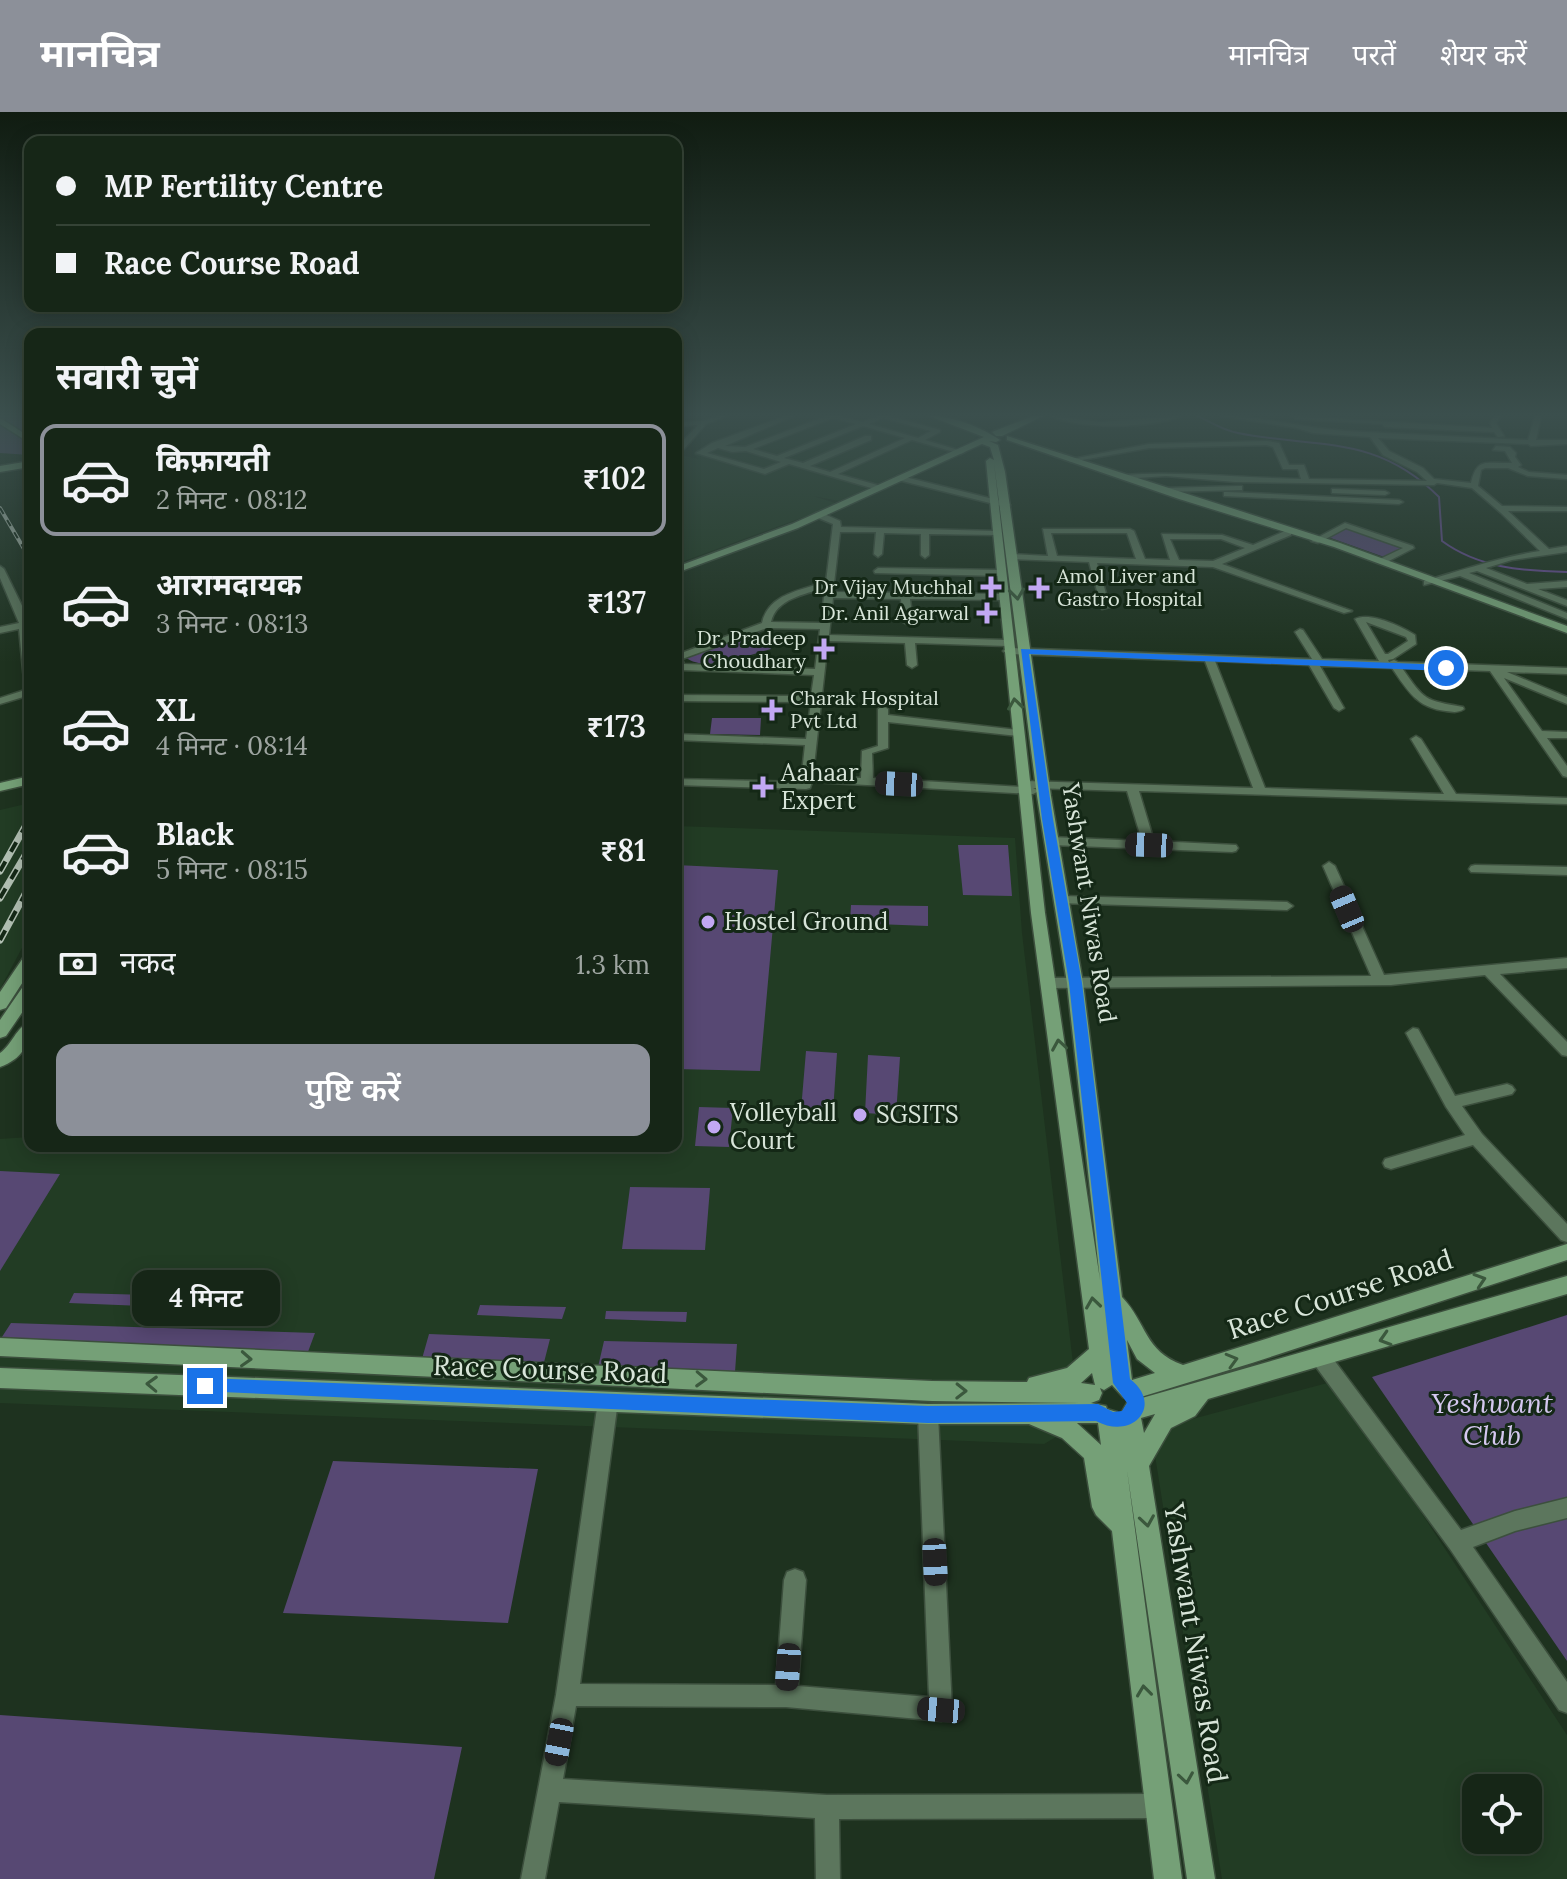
<!DOCTYPE html>
<html lang="hi">
<head>
<meta charset="utf-8">
<style>
  body { margin:0; font-family:Lora,"Noto Sans Devanagari",serif; background:#1f2e20; color:#f1f3f6; height:100vh; display:flex; flex-direction:column; font-size:30px; white-space:nowrap }
  * { box-sizing:border-box; margin:0 }
  p { font-size:26px; color:#9ea5a1 }
  .icon { flex:none; width:44px; height:44px; fill:none; stroke:currentColor; stroke-width:2; stroke-linecap:round; stroke-linejoin:round }
  .map { position:relative; flex:1; overflow:hidden }
  .panel { position:absolute; left:24px; top:216px; width:658px; height:824px; display:flex; flex-direction:column; background:#162617; border-radius:16px; box-shadow:0 4px 20px #0003,0 0 0 2px #354336 }
  .panel>* { flex:none }
  .hud { position:absolute; left:24px; top:24px; width:658px; height:176px; border-radius:16px; box-shadow:0 4px 20px #0003,0 0 0 2px #354336; display:grid; align-content:center; height:176px; padding:0 32px; background:#162617 }
  .buttons { position:absolute; left:1462px; top:1662px; display:grid; gap:16px }
  .buttons a { display:grid; place-items:center; width:80px; height:80px; border-radius:16px; background:#162617; box-shadow:0 4px 20px #0003,0 0 0 2px #354336; font-size:40px }
  .end { position:absolute; width:36px; height:36px; margin:-18px; border:10px solid #1a73e8; background:#fff; box-shadow:0 0 0 4px #fff }
  .from { border-radius:50% }
  .bubble { position:absolute; height:56px; border-radius:16px; background:#162617; box-shadow:0 4px 20px #0003,0 0 0 2px #354336; font-size:26px; font-weight:600; line-height:56px; text-align:center }
  .car { position:absolute; width:24px; height:48px; margin:-24px -12px; border-radius:10px; box-shadow:0 0 6px 2px #0007; background:linear-gradient(#222 24%,#8ab4d8 0 40%,#222 0 76%,#8ab4d8 0 86%,#222 0) }
  .hud b { display:flex; align-items:center; gap:28px; height:76px; font-size:30px }
  .hud b+b { border-top:2px solid #354336 }
  .hud i { width:20px; height:20px; background:#f1f3f6 }
  ul { padding:0; list-style:none }
  li { display:flex; align-items:center; gap:24px; height:112px; margin:0 16px 12px; padding:0 16px; border:4px solid transparent; border-radius:16px }
  li div { flex:1 }
  li b { display:block; font-size:30px }
  li em { font-style:normal; font-weight:600 }
  li.active { border-color:#8c9099 }
  li>.icon { width:72px; height:72px; stroke-width:1.5 }
  h2 { padding:0 32px; font-size:36px; line-height:96px }
  .pay { display:flex; align-items:center; gap:20px; height:88px; padding:0 32px; font-size:30px }
  .pay p { margin-inline-start:auto }
  .action { display:flex; gap:16px; margin-top:auto; padding:16px 32px }
  .action a { flex:1; height:92px; border-radius:16px; background:#8c9099; color:#fff; font-size:32px; font-weight:600; line-height:92px; text-align:center }
  header { display:flex; align-items:center; gap:48px; box-sizing:border-box; height:112px; padding:0 40px; background:#8c9099; color:#fff }
  header strong { font-size:38px }
  nav { display:flex; gap:44px; margin-inline-start:auto; font-size:28px }
  .map>svg:first-child { display:block }
  .built { fill:#223c24; fill-rule:evenodd }
  .green { fill:#574873 }
  .lines { fill:none; stroke-linecap:round; stroke-linejoin:round }
  .stream { stroke:#654a8f; stroke-width:2 }
  .street-casing { stroke:#3c4f3d; stroke-width:3 }
  .secondary-casing { stroke:#3c4f3d; stroke-width:3 }
  .street { fill:#5c765d; fill-rule:evenodd }
  .secondary { fill:#75a077; fill-rule:evenodd }
  .rail-far1-casing { stroke:#b1bfb2; stroke-width:4 }
  .rail-casing { stroke:#b1bfb2; stroke-width:7 }
  .rail-far1 { stroke:#142816; stroke-width:2; stroke-dasharray:7; stroke-linecap:butt }
  .rail { stroke:#142816; stroke-width:4; stroke-dasharray:11; stroke-linecap:butt }
  .oneway { stroke:#3b583d }
  .route { fill:#1a73e8 }
  .poi-dot { fill:#c2a8f3; stroke:#142816; stroke-width:3 }
  .labels { text-anchor:middle; stroke-width:6; stroke-linejoin:round; paint-order:stroke }
  .far-poi-label { font-size:20px; fill:#d8e5d9; stroke:#142816; text-anchor:end }
  .poi-label { font-size:24px; fill:#d8e5d9; stroke:#142816; text-anchor:start }
  .street-label { font-size:24px; fill:#d8e5d9; stroke:#142816 }
  .near-street-label { font-size:28px; fill:#d8e5d9; stroke:#142816 }
  .near-park-label { font-size:28px; font-style:italic; fill:#d5c8f0; stroke:#142816 }
</style>
</head>
<body>
<header>
<strong>मानचित्र</strong>
<nav><a>मानचित्र</a><a>परतें</a><a>शेयर करें</a></nav>
</header>
<div class="map">
<svg width="1567" height="1767" viewBox="0 0 1567 1767">
  <rect width="100%" height="100%" fill="#1e321f"/>
  <path class="built" d="M796 304H922L977 323 974 327 839 389 813 384 839 392 676 452V342L699 347 693 342Z
    M30 691V821L0 877V698Z
    M676 714 1015 726 1022 821 1077 1285 1073 1315 1044 1332 0 1291V1027L30 1025V1034H676Z
    M1335 1269 1567 1623V1767H1222L1151 1318ZM1476 1676H1528V1728H1476Z"/>
  <path class="green" d="M0 304H30V343L0 341Z
    M1344 414 1410 436 1387 446 1328 425Z
    M758 519 771 537C746 543 707 562 685 545Z
    M712 606H761L760 623 710 622Z
    M958 733H1008L1012 784 963 783Z
    M676 753 778 758 760 959 676 957Z
    M851 793 928 794V814L850 811Z
    M806 939 837 941 833 1000 801 998Z
    M868 943 900 945 896 1003 865 1001Z
    M699 995 733 996 729 1035 695 1034Z
    M0 1059 60 1062 0 1159Z
    M630 1075 710 1076 705 1138 622 1137Z
    M74 1181 150 1183 143 1194 69 1191Z
    M202 1185H258L253 1199 195 1196Z
    M480 1193 566 1195 562 1207 477 1203Z
    M606 1199 687 1200 686 1210 605 1207Z
    M1567 1203V1549L1372 1265Z
    M11 1211 315 1221 302 1256 0 1245V1228Z
    M429 1222 550 1227 540 1266 418 1261Z
    M604 1229 737 1232 734 1274 595 1268Z
    M333 1349 538 1357 508 1511 283 1501Z
    M0 1603 462 1635 434 1767H0Z"/>
  <g class="lines">
    <path class="stream" d="M1198 304C1210 310 1224 319 1238 321 1316 337 1375 321 1439 385L1442 429C1479 456 1522 459 1567 460"/>
    <defs>
      <path id="street" d="M717 304H726L706 312 684 337H676V333H679L698 313 676 314V310L703 309Z
        M785 304H794L725 334 745 335 826 304H841L862 310 877 304H890L940 318V320L925 328 965 340 961 342 912 328 838 362 881 374 882 376 878 378 789 352 765 362 696 341 712 331ZM833 306 856 312 777 344 753 337ZM883 306 931 319 918 326 869 312ZM863 314 905 326 830 360 810 354 871 328V324H865L803 351 784 346ZM718 336 732 340 746 339 781 350 764 357 707 341Z
        M1051 304 1101 310 1181 304C1153 316 1079 318 1051 304Z
        M1221 304C1263 304 1303 316 1345 319L1528 328 1535 304H1541L1536 328H1567V332L1531 334 1528 332 1378 326 1389 339 1423 356 1434 367 1471 371C1477 344 1487 352 1512 351L1505 339 1493 338 1496 334 1510 335 1516 341 1515 345 1521 353 1518 355 1529 360 1567 363V367L1528 364 1508 356H1485L1481 358 1478 374 1502 394 1567 395V399H1508L1549 437 1567 434V440L1512 448 1486 456 1527 472 1567 469V475L1538 477 1567 488V494L1477 459 1469 461 1567 501V507L1460 464 1424 473V469C1462 458 1500 445 1540 439L1501 401 1472 376 1437 371 1434 373 1235 370 1166 364 1123 367 1119 365 1123 363C1182 359 1242 366 1301 367L1298 357H1283L1273 335 1267 333 1149 336 1071 350 1067 348 1149 332 1267 329 1279 331 1289 353H1304L1309 367 1427 369 1417 360 1383 343 1370 325 1313 321 1297 316Z
        M1293 304 1492 316 1490 311 1495 304H1501L1496 311 1504 324 1498 325 1494 320 1385 315 1382 312 1296 307Z
        M901 364 1009 391 1010 393 1006 395 898 368V364Z
        M1239 374H1242V378L1163 380 1159 378 1163 376Z
        M1335 377 1385 379 1389 381 1385 383 1332 381V377Z
        M1227 380 1399 388 1403 390 1399 392 1224 384V380Z
        M816 401H822L840 409 841 415 996 419 1000 421 996 423 929 422V443L925 446 921 443V422L884 421 882 442 878 445 874 442 876 420H840L833 480 1003 482 1008 485 1003 488 910 487 913 510 908 513 903 510 901 487 833 486 829 523 1007 528 1012 531 1007 534 915 531 917 553 912 556 907 553 905 531 828 529 813 663 861 666 862 639 878 634V597L883 594 888 597V603L1019 618 1024 621 1019 624 888 610V636L872 641 873 666 1023 675 1019 672 1025 669 1253 676 1205 549 1008 542 1003 539 1008 536 1312 547 1295 520 1300 517 1303 518 1322 547 1379 549 1355 507C1371 500 1400 514 1415 523L1416 532 1393 547 1388 548 1389 550 1394 548 1398 550 1567 556V562L1507 560 1567 585V592L1504 566 1542 619 1567 620V626H1547L1567 654V665L1563 664 1490 559 1402 556C1425 589 1424 588 1463 595L1464 597C1458 601 1453 600 1446 599 1417 596 1407 578 1392 556L1320 554 1344 596 1339 599 1334 596 1309 553 1215 549 1265 676 1444 682 1411 627 1416 624 1421 627 1456 682 1567 686V692L1139 679 1154 729 1236 733 1238 736 1236 739 1232 740 1051 733 1045 729 1051 725 1142 729 1127 679 1033 676 1039 679 1033 682 812 670 810 676 806 677 676 673V667L801 670 805 633 676 628V622L806 627 811 590 676 589V583L811 584 814 563 681 558 676 555V543L762 511C768 482 801 478 826 470L833 412 816 405ZM825 476 821 511 771 510C776 487 805 482 825 476ZM1366 510 1406 525 1408 529 1388 542H1385ZM767 516 820 517 815 557 684 552 682 547Z
        M1345 411 1413 434 1414 436 1383 452 1380 451V447L1403 436 1346 416 1318 431 1311 429Z
        M1043 417H1130L1134 419 1145 447 1170 448 1162 422 1222 423 1253 433 1285 419H1291V423L1222 452 1352 499 1344 501 1213 455 1097 451 1110 495 1102 497 1089 450 1010 447V443L1013 442 1048 444ZM1051 421H1127L1136 447 1057 444ZM1170 427H1221L1245 436 1213 449 1179 448Z
        M0 454 4 457 28 506 30 583 0 592V586L25 578 19 517 0 521V515L19 511 0 466Z
        M878 456 1001 458 1005 461 1001 464 875 461 874 459Z
        M1329 750 1335 754 1384 863 1567 846V856L1500 862 1567 930V944L1562 943 1485 863 1391 873 1049 876 1042 871 1049 866 1371 864 1323 754Z
        M1475 753 1567 755V763L1471 760 1469 757 1471 754Z
        M1062 784 1287 790 1293 794 1287 798 1057 791 1056 788 1057 785Z
        M1413 916 1418 917 1455 984 1507 972 1512 974 1515 978 1512 982 1462 994 1482 1022 1567 1112V1130L1561 1128 1473 1033 1391 1057 1385 1055 1383 1051 1385 1047 1465 1023 1446 995 1406 921Z
        M1321 1238 1328 1240 1461 1418 1515 1399 1567 1386V1406L1515 1419 1473 1435 1567 1570V1601L1559 1598 1450 1437 1314 1252 1312 1246 1314 1240Z
        M608 1280 615 1283 618 1289 580 1572 776 1573 784 1468 787 1460 795 1457 803 1460 806 1468 798 1574 929 1585 918 1302 921 1296 928 1293 935 1296 938 1302 952 1598 949 1606 941 1609 786 1595 576 1594 563 1667 827 1683 1158 1682 1167 1685 1170 1694 1167 1703 1158 1706 839 1707 840 1767H816L815 1706 559 1690 545 1767H521L556 1583 598 1289 601 1283Z"/>
      <path id="secondary" d="M929 304C953 304 981 315 1000 328L996 330 989 329 998 333 1005 360 1051 684 1083 871 1122 1185C1147 1211 1144 1239 1183 1253L1567 1132V1148L1252 1251 1131 1288 1123 1285 1112 1273 1104 1278 1100 1276 1102 1281 1099 1288 1091 1291 1106 1294 1107 1297 1117 1300 1119 1305 1127 1291 1135 1288 1567 1164V1182L1208 1287 1195 1304 1171 1316 1149 1354 1215 1767H1187L1127 1358 1182 1767H1154L1112 1419 1096 1403 1092 1395 1084 1346 1062 1326 1029 1312H928L0 1276V1256L928 1292 1081 1291 932 1289 0 1244V1226L932 1269 1027 1270 1029 1266 1067 1256 1089 1237 1031 801 986 349 990 346 994 348 990 335 982 332 798 416 676 461V455L792 412 984 325ZM994 351 1037 684 1067 871 1100 1168 1045 801ZM1127 1228 1137 1247 1155 1261 1132 1268ZM1092 1261 1095 1273 1081 1271ZM1155 1302 1144 1321 1141 1306ZM1077 1311H1098L1101 1333 1078 1312Z
        M1033 304H1043L1002 324H996L992 320Z
        M0 306 30 325V331L0 312Z
        M1007 324 1340 431 1567 514V521L1334 435 1179 387 1007 328Z
        M30 349V355L0 360V354Z
        M30 664V672L0 679V671Z
        M30 842V859L6 896 0 898V880L25 843Z
        M30 872V889L6 924 0 926V908L24 873Z
        M30 910C30 933 22 947 0 955V941C12 933 16 915 30 910Z"/>
    </defs>
    <use href="#street" class="street-casing"/>
    <use href="#secondary" class="secondary-casing"/>
    <use href="#street" class="street"/>
    <use href="#secondary" class="secondary"/>
    <defs>
      <path id="rail-far1" d="M0 396 30 447"/>
      <path id="rail" d="M0 759 30 706
        M0 786 30 735
        M0 828 30 773"/>
    </defs>
    <use href="#rail-far1" class="rail-far1-casing"/>
    <use href="#rail" class="rail-casing"/>
    <use href="#rail-far1" class="rail-far1"/>
    <use href="#rail" class="rail"/>
  </g>
  <defs><path id="oneway-chevron" d="M-2-3.5L2.5 0L-2 3.5" fill="none" stroke-width="1.6" stroke-linecap="round" stroke-linejoin="round" transform="scale(2)"/></defs>
  <g class="oneway">
    <use href="#oneway-chevron" transform="translate(1017 482) rotate(83)"/>
    <use href="#oneway-chevron" transform="translate(1015 592) rotate(-98)"/>
    <use href="#oneway-chevron" transform="translate(1059 933) rotate(-99)"/>
    <use href="#oneway-chevron" transform="translate(1480 1168) rotate(-18)"/>
    <use href="#oneway-chevron" transform="translate(1093 1191) rotate(-98)"/>
    <use href="#oneway-chevron" transform="translate(1385 1227) rotate(163)"/>
    <use href="#oneway-chevron" transform="translate(246 1247) rotate(3)"/>
    <use href="#oneway-chevron" transform="translate(1232 1248) rotate(-16)"/>
    <use href="#oneway-chevron" transform="translate(701 1267) rotate(2)"/>
    <use href="#oneway-chevron" transform="translate(152 1272) rotate(-178)"/>
    <use href="#oneway-chevron" transform="translate(961 1279) rotate(1)"/>
    <use href="#oneway-chevron" transform="translate(1147 1409) rotate(81)"/>
    <use href="#oneway-chevron" transform="translate(1144 1579) rotate(-97)"/>
    <use href="#oneway-chevron" transform="translate(1186 1666) rotate(81)"/>
  </g>
  <linearGradient id="sky" x2="0" y2="1"><stop stop-color="#101c11"/><stop offset="0.55" stop-color="#3b4f4d"/><stop offset="1" stop-color="#3b4f4d" stop-opacity="0"/></linearGradient>
  <rect width="1567" height="551" fill="url(#sky)"/>
  <path class="route" d="M1021 537 1446 553 1451 556 1446 559 1029 542 1053 707 1082 871 1130 1267C1164 1293 1133 1329 1096 1309L928 1311 199 1279 196 1274 199 1268 205 1266 928 1294 1098 1292 1113 1300 1122 1299 1127 1291 1113 1271 1069 871 1042 707Z"/>
  <g class="poi-dot">
    <path d="M987 463h8v8h8v8h-8v8h-8v-8h-8v-8h8z"/>
    <path d="M1035 464h8v8h8v8h-8v8h-8v-8h-8v-8h8z"/>
    <path d="M983 489h8v8h8v8h-8v8h-8v-8h-8v-8h8z"/>
    <path d="M820 525h8v8h8v8h-8v8h-8v-8h-8v-8h8z"/>
    <path d="M768 586h8v8h8v8h-8v8h-8v-8h-8v-8h8z"/>
    <path d="M759 663h8v8h8v8h-8v8h-8v-8h-8v-8h8z"/>
    <circle cx="708" cy="810" r="8"/>
    <circle cx="860" cy="1003" r="8"/>
    <circle cx="714" cy="1015" r="8"/>
  </g>
  <g class="labels">
    <g class="far-poi-label">
      <text x="1057" y="471" text-anchor="start">Amol Liver and<tspan x="1057" dy="23">Gastro Hospital</tspan></text>
      <text x="973" y="482">Dr Vijay Muchhal</text>
      <text x="969" y="508">Dr. Anil Agarwal</text>
      <text x="806" y="533">Dr. Pradeep<tspan x="806" dy="23">Choudhary</tspan></text>
      <text x="790" y="593" text-anchor="start">Charak Hospital<tspan x="790" dy="23">Pvt Ltd</tspan></text>
    </g>
    <g class="poi-label">
      <text x="781" y="669">Aahaar<tspan x="781" dy="28">Expert</tspan></text>
      <text x="724" y="818">Hostel Ground</text>
      <text x="730" y="1009">Volleyball<tspan x="730" dy="28">Court</tspan></text>
      <text x="876" y="1011">SGSITS</text>
    </g>
    <g class="street-label">
      <text transform="translate(1089 791) rotate(81)" y="8">Yashwant Niwas Road</text>
    </g>
    <g class="near-street-label">
      <text transform="translate(1340 1182) rotate(-18)" y="10">Race Course Road</text>
      <text transform="translate(550 1257) rotate(2)" y="10">Race Course Road</text>
      <text transform="translate(1196 1531) rotate(81)" y="10">Yashwant Niwas Road</text>
    </g>
    <g class="near-park-label">
      <text x="1492" y="1301">Yeshwant<tspan x="1492" dy="32">Club</tspan></text>
    </g>
  </g>
</svg>
<div class="buttons">
<a><svg class="icon" aria-label="locate" viewBox="0 0 24 24"><circle cx="12" cy="12" r="6"/><path d="M12 2v4M12 18v4M2 12h4M18 12h4"/></svg></a>
</div>
<i class="end from" style="left:1446px;top:556px"></i>
<i class="end" style="left:205px;top:1274px"></i>
<div class="bubble" style="left:132px;top:1158px;width:148px">4 मिनट</div>
<i class="car" style="left:899px;top:672px;rotate:273deg"></i>
<i class="car" style="left:1149px;top:733px;rotate:272deg"></i>
<i class="car" style="left:1347px;top:797px;rotate:337deg"></i>
<i class="car" style="left:935px;top:1450px;rotate:177deg"></i>
<i class="car" style="left:788px;top:1555px;rotate:184deg"></i>
<i class="car" style="left:941px;top:1598px;rotate:275deg"></i>
<i class="car" style="left:559px;top:1630px;rotate:191deg"></i>
<div class="hud">
<b><i class="from"></i>MP Fertility Centre</b>
<b><i></i>Race Course Road</b>
</div>
<section class="panel">
<h2>सवारी चुनें</h2>
<ul>
<li class="active"><svg class="icon" aria-label="car" viewBox="0 0 24 24"><path d="M5 17H2v-5l4-1 3-4h7l3 4 3 1v5h-3M9 17h6M6 11h13"/><circle cx="7" cy="17" r="2"/><circle cx="17" cy="17" r="2"/></svg><div><b>किफ़ायती</b><p>2 मिनट · 08:12</p></div><em>₹102</em></li>
<li><svg class="icon" aria-label="car" viewBox="0 0 24 24"><path d="M5 17H2v-5l4-1 3-4h7l3 4 3 1v5h-3M9 17h6M6 11h13"/><circle cx="7" cy="17" r="2"/><circle cx="17" cy="17" r="2"/></svg><div><b>आरामदायक</b><p>3 मिनट · 08:13</p></div><em>₹137</em></li>
<li><svg class="icon" aria-label="car" viewBox="0 0 24 24"><path d="M5 17H2v-5l4-1 3-4h7l3 4 3 1v5h-3M9 17h6M6 11h13"/><circle cx="7" cy="17" r="2"/><circle cx="17" cy="17" r="2"/></svg><div><b>XL</b><p>4 मिनट · 08:14</p></div><em>₹173</em></li>
<li><svg class="icon" aria-label="car" viewBox="0 0 24 24"><path d="M5 17H2v-5l4-1 3-4h7l3 4 3 1v5h-3M9 17h6M6 11h13"/><circle cx="7" cy="17" r="2"/><circle cx="17" cy="17" r="2"/></svg><div><b>Black</b><p>5 मिनट · 08:15</p></div><em>₹81</em></li>
</ul>
<div class="pay"><svg class="icon" aria-label="cash" viewBox="0 0 24 24"><path d="M3 7h18v10H3z"/><circle cx="12" cy="12" r="2"/></svg>नकद<p>1.3 km</p></div>
<div class="action"><a>पुष्टि करें</a></div>
</section>
</div>
</body>
</html>
